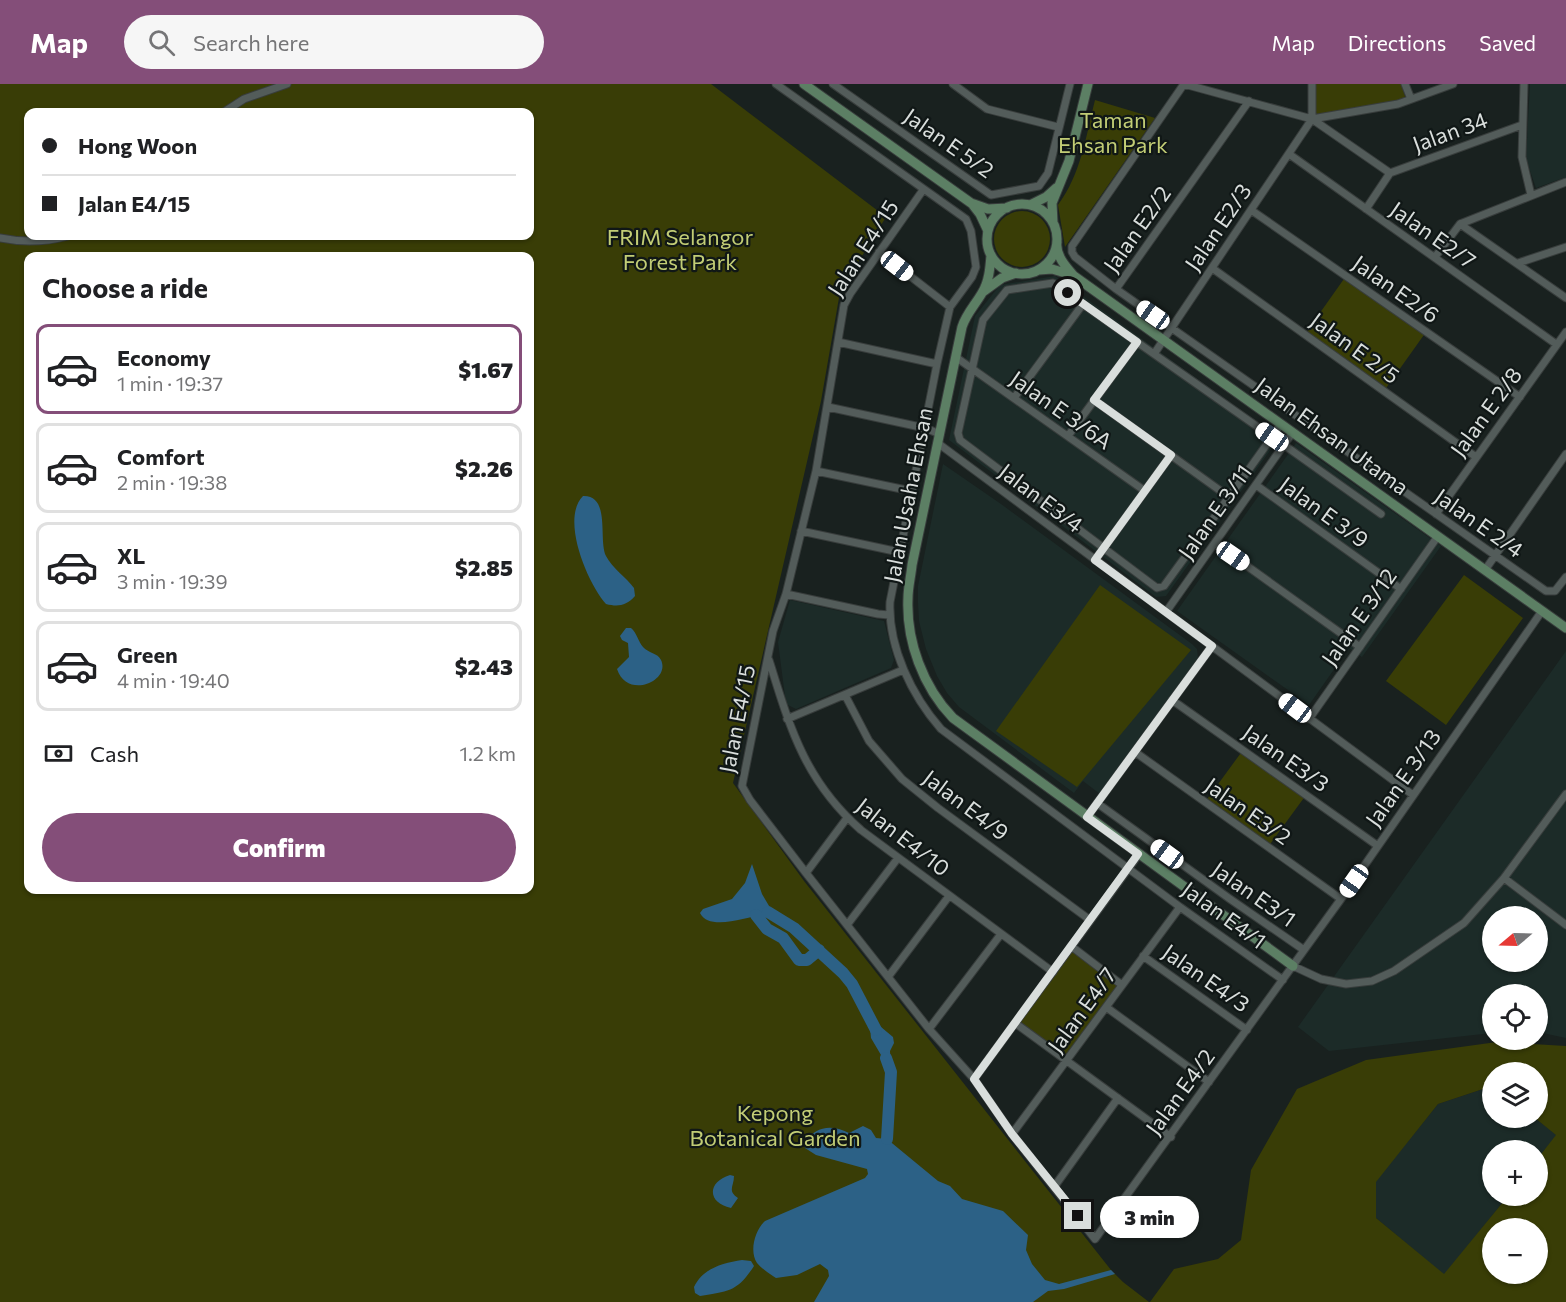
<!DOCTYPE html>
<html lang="en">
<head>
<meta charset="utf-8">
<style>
  body { margin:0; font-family:Commissioner,sans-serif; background:#f6f6f6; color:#202124; height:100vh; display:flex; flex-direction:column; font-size:22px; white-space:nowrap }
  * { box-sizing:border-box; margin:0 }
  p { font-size:20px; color:#757577 }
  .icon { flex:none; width:33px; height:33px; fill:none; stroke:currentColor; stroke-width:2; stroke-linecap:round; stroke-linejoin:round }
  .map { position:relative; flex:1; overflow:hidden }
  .drawer { position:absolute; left:24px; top:168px; width:510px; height:642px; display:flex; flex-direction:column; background:#fff; border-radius:12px; box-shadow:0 2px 4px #0004 }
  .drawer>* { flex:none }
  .top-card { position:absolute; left:24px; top:24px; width:510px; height:132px; border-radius:12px; box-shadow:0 2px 4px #0004; display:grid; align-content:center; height:132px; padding:0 18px; background:#fff }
  .needle { width:39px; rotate:251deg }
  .tools { position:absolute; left:1482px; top:822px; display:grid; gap:12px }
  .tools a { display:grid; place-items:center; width:66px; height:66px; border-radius:50%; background:#fff; box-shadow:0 2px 4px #0004; font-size:30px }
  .end { position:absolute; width:27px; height:27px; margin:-14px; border:8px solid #d9dedc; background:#111; box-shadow:0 0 0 3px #111 }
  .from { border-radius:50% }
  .bubble { position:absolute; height:42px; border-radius:21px; background:#fff; box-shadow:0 2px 4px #0004; font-size:20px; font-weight:800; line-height:42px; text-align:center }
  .car { position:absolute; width:18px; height:36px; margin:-18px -9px; border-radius:8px; box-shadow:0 0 4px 2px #0007; background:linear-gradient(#fff 24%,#345 0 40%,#fff 0 76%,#345 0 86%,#fff 0) }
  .top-card b { display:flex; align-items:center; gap:21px; height:57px; font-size:22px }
  .top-card b+b { border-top:2px solid #e0e0e0 }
  .top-card i { width:15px; height:15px; background:#202124 }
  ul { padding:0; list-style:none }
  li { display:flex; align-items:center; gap:18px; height:90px; margin:0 12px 9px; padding:0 6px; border:3px solid #e0e0e0; border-radius:12px }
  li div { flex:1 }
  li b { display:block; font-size:22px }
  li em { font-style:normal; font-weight:800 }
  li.on { border-color:#844e79 }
  li>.icon { width:54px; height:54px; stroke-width:1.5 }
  h2 { padding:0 18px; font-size:27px; line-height:72px }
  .pay { display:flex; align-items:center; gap:15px; height:66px; padding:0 18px; font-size:22px }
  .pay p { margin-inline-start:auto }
  .button { display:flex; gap:12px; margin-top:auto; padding:12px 18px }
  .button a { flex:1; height:69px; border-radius:36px; background:#844e79; color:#fff; font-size:24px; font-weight:800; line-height:69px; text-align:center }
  header { display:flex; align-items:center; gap:36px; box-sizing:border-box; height:84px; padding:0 30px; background:#844e79; color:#fff }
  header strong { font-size:28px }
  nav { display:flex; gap:33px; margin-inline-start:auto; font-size:21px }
  .search { width:420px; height:54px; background:#f6f6f6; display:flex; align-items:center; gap:15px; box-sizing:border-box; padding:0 21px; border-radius:33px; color:#757577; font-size:22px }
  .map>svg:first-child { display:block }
  .built { fill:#1c2b28; fill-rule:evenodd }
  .green { fill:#393d06; fill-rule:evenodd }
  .water { fill:#2c6186 }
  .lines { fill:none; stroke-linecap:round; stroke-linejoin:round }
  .river { stroke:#2c6186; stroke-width:12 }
  .street-casing { stroke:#383d3c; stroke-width:9 }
  .secondary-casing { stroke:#383d3c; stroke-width:11 }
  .street { stroke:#535c5a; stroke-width:7 }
  .secondary { stroke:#5c7f64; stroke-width:9 }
  .route { stroke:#d9dedc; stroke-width:8 }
  .labels { text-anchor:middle; stroke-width:4.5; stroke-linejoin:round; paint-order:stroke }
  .park-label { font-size:22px; fill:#c2cd75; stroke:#101716 }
  .street-label { font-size:22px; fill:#d9dedc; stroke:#101716 }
</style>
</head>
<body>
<header>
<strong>Map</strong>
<div class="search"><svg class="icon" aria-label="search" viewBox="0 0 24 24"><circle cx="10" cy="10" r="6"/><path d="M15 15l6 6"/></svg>Search here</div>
<nav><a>Map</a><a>Directions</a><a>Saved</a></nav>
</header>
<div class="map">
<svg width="1566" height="1218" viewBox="0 0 1566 1218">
  <rect width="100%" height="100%" fill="#19211f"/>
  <path class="built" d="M1530 0H1566V93L1536 104 1526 75Z
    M1055 192 1279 354 1166 512 1156 513 949 356 975 232 1000 201Z
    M1296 359 1441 462 1362 573 1349 564 1309 621 1177 527Z
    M943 380 1001 420 1192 560 1197 565 1198 574 1100 710 1083 697 1074 709 959 623 947 609 937 592 926 565 919 537 918 519V502Z
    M790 516 884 537 894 576 891 584 796 625 786 620 778 558Z
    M1566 567V954L1538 948V910H1492V949L1329 967 1298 943ZM1492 832H1538V878H1492Z
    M1492 1002V1034H1535L1557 1051 1538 1074V1066H1492V1112H1508L1444 1191 1376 1134 1375 1098 1438 1020Z"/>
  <path class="green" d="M0 0H711L886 133 840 208 821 317 733 699 804 797 1111 1186 1123 1198 1149 1218H0ZM28 28H530V152H28ZM28 172H530V806H28Z
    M1314 0H1401L1406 15 1313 32Z
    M1095 16 1155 34 1065 163 1058 121C1081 90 1086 52 1095 16Z
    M994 155a28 28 0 1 1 56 0a28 28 0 1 1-56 0Z
    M1346 192 1426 248 1384 307 1305 250Z
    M1464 491 1523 534 1446 641 1386 597Z
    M1100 501 1191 566 1077 703 996 647Z
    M1243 666 1306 711 1268 763 1205 718Z
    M1071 862 1122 901 1067 976 1015 939Z
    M1497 958 1566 962V1218H1150L1174 1185 1218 1175 1241 1156 1251 1086 1297 1005 1366 976ZM1492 988H1538V1034H1535L1556 1051 1538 1074V1112H1508L1444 1190 1376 1134V1098L1438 1020 1492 1002ZM1492 1144H1538V1190H1492Z"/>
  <path class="water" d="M583 412C611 411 598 456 606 472 612 484 626 493 634 504L635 512C626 522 618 523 606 520 588 500 560 435 583 412Z
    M626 544H631C637 549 638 557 643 563 648 569 658 569 661 576 671 597 627 616 617 585L629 573 628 559 622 556 620 552Z
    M752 780 762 810 772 827C756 831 709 849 700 829L703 825 732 815 745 799Z
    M869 933 893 953 894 959 890 967 891 988 871 954Z
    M863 1042 871 1046 876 1054 887 1055 938 1097 950 1102 962 1115 1003 1127 1028 1151 1026 1166 1032 1180 1045 1196 1059 1200 1111 1186 1115 1190 1064 1205 1048 1207 1033 1218H814L829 1192 828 1186 820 1180 797 1191 776 1194C770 1190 762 1185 757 1179 749 1167 755 1146 765 1137L865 1094 868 1090 867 1085 816 1071 805 1064 804 1059C816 1042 831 1040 849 1049Z
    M730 1091 734 1092C734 1102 727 1107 738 1114L731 1124C707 1119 707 1098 730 1091Z
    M742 1176 751 1177 754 1182C737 1208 729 1207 700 1212L695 1209 694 1203C703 1184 723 1179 742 1176Z"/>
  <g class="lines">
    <path class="river" d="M768 828 794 844 843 889 852 900 876 946
      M756 831 767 845 783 854 799 876H807L819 866
      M886 974 891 988 887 1055"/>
    <defs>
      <path id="street" d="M776 0 966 135 971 147 976 183 972 193 950 223 937 280 890 518C888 563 912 612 941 645L1180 823 1283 896
        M833 0 991 111 1039 102 1048 89 1070 0
        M953 0 987 25 1058 43
        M1184 0 1072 162V168L1075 173 1116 205 1546 507H1555L1566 493
        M1184 0 1312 35 1390 89
        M1405 0 1411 15
        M1524 0 1522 73 1531 111
        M224 28 244 15 287 0
        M1312 35 1398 20 1453 0
        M1312 35V0
        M1289 70 1556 260
        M1390 89 1522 41
        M923 106 850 210 844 221 816 387 786 510 773 547 742 702 750 716 806 789 929 945 974 995 1012 1050 1095 1155 1341 815 1542 527
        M1366 125 1390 89
        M1251 126 1520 313
        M1460 140 1566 214
        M1460 140 1566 98
        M0 154C24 159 45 158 68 152
        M879 168 950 223
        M1435 173 1460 140
        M1518 179 1566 163
        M1212 184 1476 373
        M1116 205 1249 17
        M838 258 937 280
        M1154 270 1312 35
        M957 274 1145 407
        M1014 314 1083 220
        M1094 316 1229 413
        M828 323 925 344 940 350
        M1068 352 1137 258
        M1272 353 1053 199 1007 206 983 236 958 349 960 356 1157 504 1164 502C1203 448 1243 395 1281 340
        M939 360 1413 711
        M1284 361 1381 430
        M816 387 911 407
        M1256 401 1401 505
        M1436 430 1566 248
        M801 447 899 468
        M1215 459 1360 563
        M1095 476 1171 371
        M1485 486 1566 370
        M786 510 878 530 889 531
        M1166 528 1293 348
        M769 576C790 644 805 697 861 746L1053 888
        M845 611 869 657 902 695 938 724 1090 836
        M1172 616 1378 762
        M787 635 903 586
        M1309 635 1438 452
        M1135 668 1341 815
        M1097 719 1230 815 1304 866
        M1087 733 1212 562
        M806 789 847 734
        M1504 794 1566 841
        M847 841 898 774
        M1071 862 1122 901
        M1143 872 1247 946
        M1293 882 1321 895 1346 900 1372 897 1394 887 1464 839 1504 794 1566 710
        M888 893 949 812
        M1106 923 1209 998
        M1015 939 1171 1053
        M929 945 1001 850
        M974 995 1139 770
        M1012 1050 1180 823
        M1054 1103 1118 1014"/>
      <path id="secondary" d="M804 0 971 119 988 125 1007 124
        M987 155a35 35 0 1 1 70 0a35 35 0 1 1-70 0Z
        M973 121 980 130 988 147
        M1030 121 1046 113 1056 104
        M1053 139 1052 119 1069 77 1088 0
        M1057 158C1055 171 1066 183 1074 192L1566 544
        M991 171C990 184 989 198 982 209 975 221 966 230 962 243L912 481C911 492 908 503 908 514 906 557 923 603 953 634L1293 882
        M1039 186 1052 185 1072 191
        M984 207 1002 194 1016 189"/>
    </defs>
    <use href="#street" class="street-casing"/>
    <use href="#secondary" class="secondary-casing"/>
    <use href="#street" class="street"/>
    <use href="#secondary" class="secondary"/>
  </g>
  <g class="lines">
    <path class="route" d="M1068 209 1137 258 1094 316 1171 371 1095 476 1212 562 1087 733 1138 770 974 995 1012 1050 1078 1132"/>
  </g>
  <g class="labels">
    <g class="park-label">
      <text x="1113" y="44">Taman<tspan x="1113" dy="25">Ehsan Park</tspan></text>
      <text x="680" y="161">FRIM Selangor<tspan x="680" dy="25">Forest Park</tspan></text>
      <text x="775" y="1037">Kepong<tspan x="775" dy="25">Botanical Garden</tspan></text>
    </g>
    <g class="street-label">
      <text transform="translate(1450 48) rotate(-20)" y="8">Jalan 34</text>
      <text transform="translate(949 59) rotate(35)" y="8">Jalan E 5/2</text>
      <text transform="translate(1218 143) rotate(-56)" y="8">Jalan E2/3</text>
      <text transform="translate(1137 145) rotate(-55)" y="8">Jalan E2/2</text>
      <text transform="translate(1433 151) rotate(35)" y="8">Jalan E2/7</text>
      <text transform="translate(863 164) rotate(-57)" y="8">Jalan E4/15</text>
      <text transform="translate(1396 205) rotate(35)" y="8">Jalan E2/6</text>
      <text transform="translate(1355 264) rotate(36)" y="8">Jalan E 2/5</text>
      <text transform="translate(1061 326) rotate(35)" y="8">Jalan E 3/6A</text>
      <text transform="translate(1486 328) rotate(-54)" y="8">Jalan E 2/8</text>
      <text transform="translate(1332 352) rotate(36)" y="8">Jalan Ehsan Utama</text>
      <text transform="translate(908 411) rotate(-79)" y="8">Jalan Usaha Ehsan</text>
      <text transform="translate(1041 414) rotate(37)" y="8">Jalan E3/4</text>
      <text transform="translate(1215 428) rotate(-55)" y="8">Jalan E 3/11</text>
      <text transform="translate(1324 428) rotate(36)" y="8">Jalan E 3/9</text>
      <text transform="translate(1479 439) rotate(35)" y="8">Jalan E 2/4</text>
      <text transform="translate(1359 533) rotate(-55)" y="8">Jalan E 3/12</text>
      <text transform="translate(737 635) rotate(-79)" y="8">Jalan E4/15</text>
      <text transform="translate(1286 674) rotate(35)" y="8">Jalan E3/3</text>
      <text transform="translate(1403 694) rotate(-55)" y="8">Jalan E 3/13</text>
      <text transform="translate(966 721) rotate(37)" y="8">Jalan E4/9</text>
      <text transform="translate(1248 727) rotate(35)" y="8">Jalan E3/2</text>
      <text transform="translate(903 753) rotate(38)" y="8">Jalan E4/10</text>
      <text transform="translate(1254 810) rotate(35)" y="8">Jalan E3/1</text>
      <text transform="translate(1224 831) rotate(36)" y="8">Jalan E4/1</text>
      <text transform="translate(1206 894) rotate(35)" y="8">Jalan E4/3</text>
      <text transform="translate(1082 926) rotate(-54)" y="8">Jalan E4/7</text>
      <text transform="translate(1180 1008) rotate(-54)" y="8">Jalan E4/2</text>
    </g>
  </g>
</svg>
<div class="tools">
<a><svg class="needle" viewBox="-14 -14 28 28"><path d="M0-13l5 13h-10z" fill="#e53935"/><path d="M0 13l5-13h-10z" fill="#757577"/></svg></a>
<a><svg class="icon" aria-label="locate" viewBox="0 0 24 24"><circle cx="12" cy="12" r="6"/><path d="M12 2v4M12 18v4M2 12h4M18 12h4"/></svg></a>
<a><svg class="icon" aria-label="layers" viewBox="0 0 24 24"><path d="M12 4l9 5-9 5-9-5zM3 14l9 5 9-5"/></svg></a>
<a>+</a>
<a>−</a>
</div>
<i class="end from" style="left:1068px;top:209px"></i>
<i class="end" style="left:1078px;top:1132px"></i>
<div class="bubble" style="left:1100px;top:1112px;width:99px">3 min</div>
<i class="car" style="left:897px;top:182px;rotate:128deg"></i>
<i class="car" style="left:1153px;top:231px;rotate:305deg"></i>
<i class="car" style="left:1272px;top:353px;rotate:305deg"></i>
<i class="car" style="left:1233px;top:472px;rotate:125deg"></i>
<i class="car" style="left:1295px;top:624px;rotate:307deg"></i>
<i class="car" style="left:1167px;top:770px;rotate:306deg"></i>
<i class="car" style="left:1354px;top:797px;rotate:215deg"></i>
<div class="top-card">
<b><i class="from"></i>Hong Woon</b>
<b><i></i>Jalan E4/15</b>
</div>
<section class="drawer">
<h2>Choose a ride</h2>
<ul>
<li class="on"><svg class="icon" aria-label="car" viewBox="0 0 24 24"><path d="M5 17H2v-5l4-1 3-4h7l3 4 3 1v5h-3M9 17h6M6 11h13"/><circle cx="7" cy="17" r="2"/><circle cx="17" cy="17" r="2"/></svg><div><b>Economy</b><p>1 min · 19:37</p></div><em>$1.67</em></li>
<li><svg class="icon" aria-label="car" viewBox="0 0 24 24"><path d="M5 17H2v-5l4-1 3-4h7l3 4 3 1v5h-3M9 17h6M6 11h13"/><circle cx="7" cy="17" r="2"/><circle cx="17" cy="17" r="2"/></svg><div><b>Comfort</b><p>2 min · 19:38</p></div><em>$2.26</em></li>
<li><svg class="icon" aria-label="car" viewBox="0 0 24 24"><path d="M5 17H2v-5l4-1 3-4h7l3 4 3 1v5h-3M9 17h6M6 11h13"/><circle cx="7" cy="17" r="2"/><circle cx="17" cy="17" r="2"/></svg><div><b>XL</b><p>3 min · 19:39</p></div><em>$2.85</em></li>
<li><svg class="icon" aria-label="car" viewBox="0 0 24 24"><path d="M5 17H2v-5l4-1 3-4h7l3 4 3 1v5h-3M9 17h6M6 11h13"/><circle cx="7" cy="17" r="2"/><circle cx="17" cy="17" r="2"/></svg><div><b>Green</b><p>4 min · 19:40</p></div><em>$2.43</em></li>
</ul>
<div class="pay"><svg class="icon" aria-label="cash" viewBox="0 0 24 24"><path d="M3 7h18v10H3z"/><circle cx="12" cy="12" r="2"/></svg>Cash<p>1.2 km</p></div>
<div class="button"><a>Confirm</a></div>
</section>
</div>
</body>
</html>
